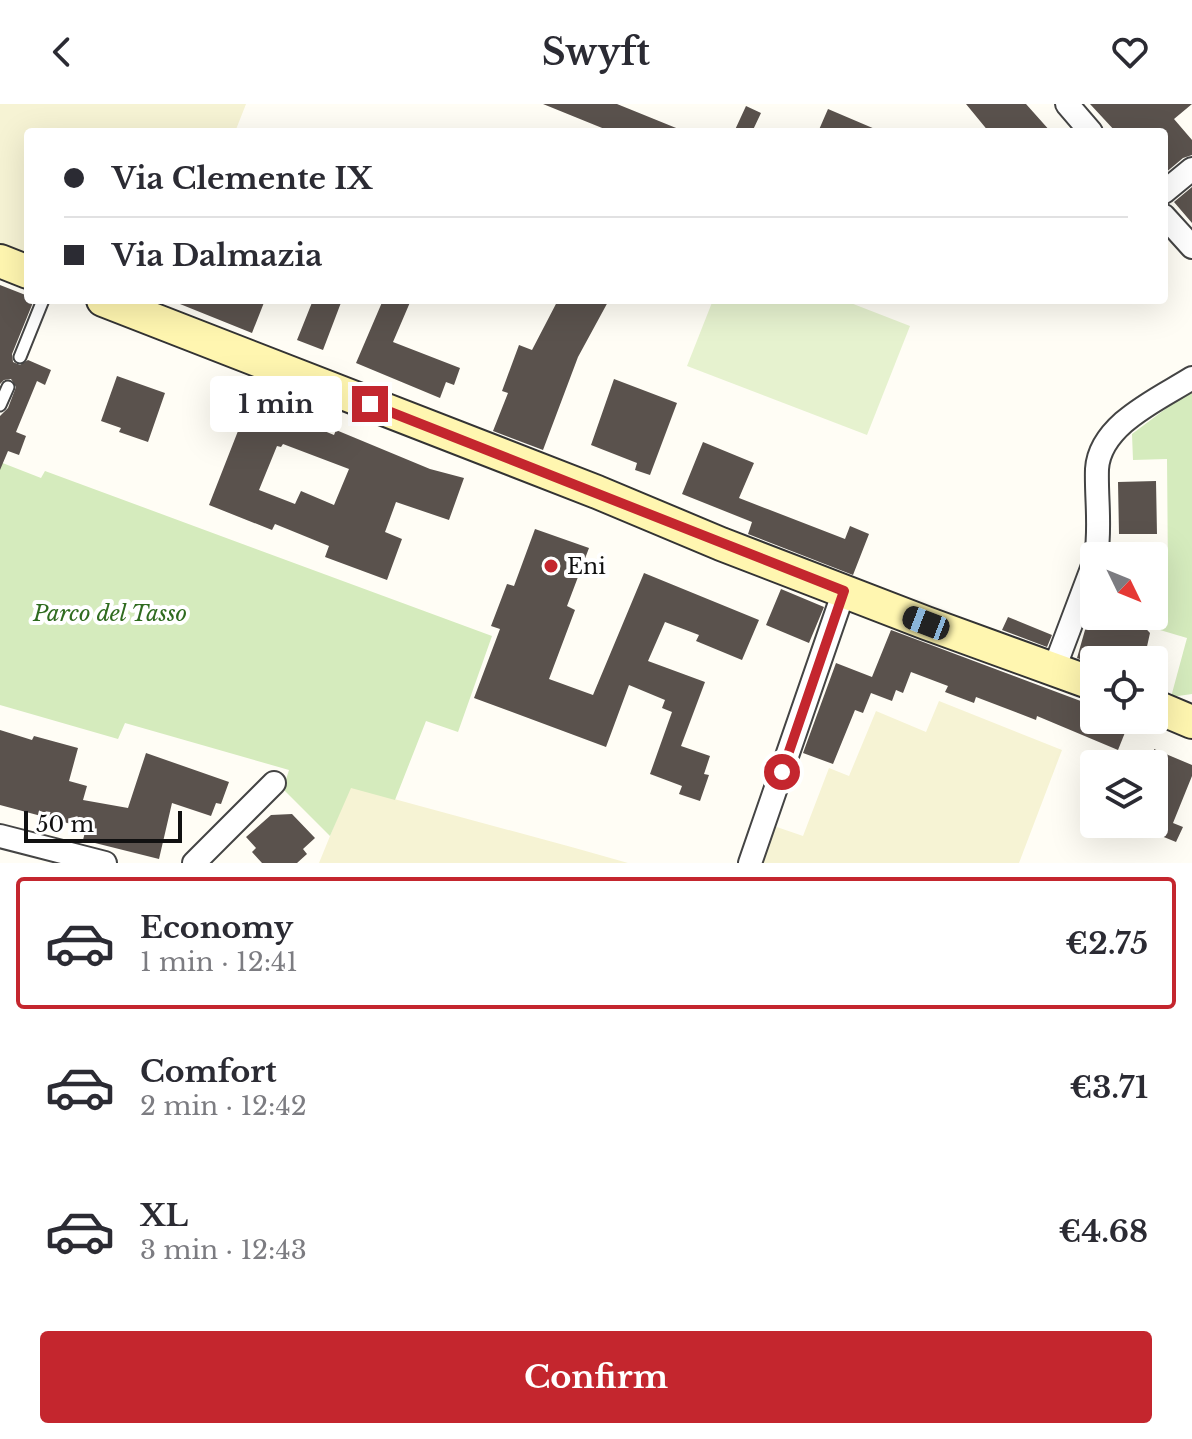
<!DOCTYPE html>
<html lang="en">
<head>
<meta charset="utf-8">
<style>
  body { margin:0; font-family:"Libre Baskerville",serif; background:#f2f2f3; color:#2b2b33; height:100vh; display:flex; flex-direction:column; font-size:30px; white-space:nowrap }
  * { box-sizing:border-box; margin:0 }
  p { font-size:26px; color:#7c7c81 }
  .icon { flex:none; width:44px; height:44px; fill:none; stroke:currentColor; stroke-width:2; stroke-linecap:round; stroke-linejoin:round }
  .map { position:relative; height:759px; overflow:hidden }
  .details { display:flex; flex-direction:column; background:#fff; flex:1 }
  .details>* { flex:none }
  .top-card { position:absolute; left:24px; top:24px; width:1144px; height:176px; border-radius:8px; box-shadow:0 8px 32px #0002; display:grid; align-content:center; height:176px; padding:0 40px; background:#fff }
  .needle { width:52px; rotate:133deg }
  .fabs { position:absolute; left:1080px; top:438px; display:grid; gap:16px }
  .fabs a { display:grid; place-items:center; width:88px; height:88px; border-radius:8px; background:#fff; box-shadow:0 8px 32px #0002; font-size:40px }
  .scale { position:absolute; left:24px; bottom:20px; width:158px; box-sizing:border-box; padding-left:8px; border:4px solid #111; border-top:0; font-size:22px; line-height:28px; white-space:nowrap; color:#111; -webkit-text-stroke:6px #fff; paint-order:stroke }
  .end { position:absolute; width:36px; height:36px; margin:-18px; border:10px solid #c4262e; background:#fff; box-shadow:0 0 0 4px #fff }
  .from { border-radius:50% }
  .bubble { position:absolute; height:56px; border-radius:8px; background:#fff; box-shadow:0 8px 32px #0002; font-size:26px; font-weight:700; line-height:56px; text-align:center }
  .car { position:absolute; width:24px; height:48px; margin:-24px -12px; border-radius:10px; box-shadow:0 0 6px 2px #0007; background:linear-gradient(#222 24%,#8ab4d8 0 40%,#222 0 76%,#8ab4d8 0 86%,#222 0) }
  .top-card b { display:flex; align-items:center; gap:28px; height:76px; font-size:30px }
  .top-card b+b { border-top:2px solid #e1e1e2 }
  .top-card i { width:20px; height:20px; background:#2b2b33 }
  ul { padding:14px 0 0; list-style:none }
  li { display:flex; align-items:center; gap:24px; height:132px; margin:0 16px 12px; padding:0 24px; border:4px solid transparent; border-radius:8px }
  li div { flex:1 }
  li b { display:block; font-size:30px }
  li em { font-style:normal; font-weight:700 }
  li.current { border-color:#c4262e }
  li>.icon { width:72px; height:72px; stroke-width:1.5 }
  .primary-button { display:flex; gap:16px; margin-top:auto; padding:16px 40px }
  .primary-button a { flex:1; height:92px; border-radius:8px; background:#c4262e; color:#fff; font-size:32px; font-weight:700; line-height:92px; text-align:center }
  header { display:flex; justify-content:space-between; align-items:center; height:104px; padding:0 40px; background:#fff; font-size:36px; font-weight:700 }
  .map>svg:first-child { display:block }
  .farmland { fill:#f6f3d4 }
  .green { fill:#d5ebbd }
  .pitch { fill:#e6f2cf }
  .building { fill:#5a524d; fill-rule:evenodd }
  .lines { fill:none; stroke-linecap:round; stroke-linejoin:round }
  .lane-casing { stroke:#444; stroke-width:15 }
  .street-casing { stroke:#444; stroke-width:26 }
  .secondary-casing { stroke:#333; stroke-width:36 }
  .lane { stroke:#fff; stroke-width:11 }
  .street { stroke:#fff; stroke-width:22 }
  .secondary { stroke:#fff6b0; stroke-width:32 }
  .route { stroke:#c4262e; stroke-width:10 }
  .poi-dot { fill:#c4262e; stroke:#fff; stroke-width:3 }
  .labels { text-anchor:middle; stroke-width:8; stroke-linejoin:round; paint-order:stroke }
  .poi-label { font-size:22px; fill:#111; stroke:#fff; text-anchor:start }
  .park-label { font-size:22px; font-style:italic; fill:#2f6b1f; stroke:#fff }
</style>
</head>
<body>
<header><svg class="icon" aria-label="back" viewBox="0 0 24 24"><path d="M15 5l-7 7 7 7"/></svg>Swyft<svg class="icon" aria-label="heart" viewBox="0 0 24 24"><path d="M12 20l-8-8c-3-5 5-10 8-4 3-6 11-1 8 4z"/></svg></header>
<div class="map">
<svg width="1192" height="759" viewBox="0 0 1192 759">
  <rect width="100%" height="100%" fill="#fffdf5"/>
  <path class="farmland" d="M0 0H246L235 28H28V153L0 143Z
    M939 597 1062 646 1019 759H758L771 721 803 732 829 664 849 672 876 607 926 628Z
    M350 683 575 744 628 759H319Z"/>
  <path class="green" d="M1192 285V590L1171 593 1187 534 1160 526 1154 501V466H1168L1167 355 1133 356 1132 330Z
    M0 358 41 374 45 367 492 532 458 628 426 617 395 696 351 684 330 732 283 685 289 666 125 619 118 635 0 601Z"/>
  <path class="pitch" d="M713 196H843L910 222 867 331 687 262Z"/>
  <path class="building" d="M543 0H617L686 28H612Z
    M966 0H1026L1051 28H989Z
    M1090 0H1192L1174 15 1192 36V51L1183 54 1164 70V28H1116Z
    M746 2 761 9 752 28H734Z
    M828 5 882 28H818Z
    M1192 83V119L1174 98Z
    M0 181 28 192V196H34L12 250 13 258 20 261 28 256 51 266 45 281 37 277 16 328 26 332 19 351 8 347 0 366V312L8 304 16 283 11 275 4 276 0 280Z
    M170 196H265L252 229Z
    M313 196H342L323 246 297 236Z
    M383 196H411L393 238 460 264 454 281 446 278 440 294 356 259Z
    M558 196H609L578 253 543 346 493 327 508 289 502 287 519 241 532 246Z
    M117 272 165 289 148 338 119 328 121 324 101 317Z
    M614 275 677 299 650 371 635 366 637 359 591 341Z
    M224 282 243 289 242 293 334 331 336 326 430 365 464 374 449 416 396 398 385 428 402 435 387 476 325 453 329 442 275 420 272 426 209 401 238 327 228 323 231 317 214 310ZM283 340 349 365 334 401 301 387 295 400 259 386 277 342 281 343Z
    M703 338 754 359 739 394 845 435 850 422 869 430 853 471 748 430 752 418 682 390Z
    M1156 377 1157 430H1119L1118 378Z
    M535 425 589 444 567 502 575 506 549 575 593 591 644 469 759 516 742 556 696 537 699 531 665 518 648 557 705 578 681 642 710 652 704 670 709 671 700 697 679 690 682 682 650 670 672 608 662 604 665 596 629 581 606 643 474 594 500 525 491 522 507 480 514 482Z
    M781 485 824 503 809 539 766 521Z
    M1089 512H1134L1150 529 1144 556H1094V560L1077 554Z
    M1008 513 1052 531 1047 543 1002 526Z
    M891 526 1094 602V616H1130L1118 646 1037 612 1036 616 976 593 974 599 945 588 948 582 911 568 903 589 896 586 892 597 871 589 863 609 855 606 833 660 803 649 836 559 872 573Z
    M0 626 32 636 34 632 78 644 69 677 87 682 83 696 128 704 146 649 229 678 221 700 216 699 211 712 172 699 159 755 83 736 86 724 0 701Z
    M1154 645 1192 661V672L1173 719 1183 723 1176 738 1154 729Z
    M292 710 315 734 303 745 307 750 297 759H262L252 748 256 744 246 733 271 711Z"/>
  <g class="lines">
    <defs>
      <path id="lane" d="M20 253 43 196
        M0 301 8 283"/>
      <path id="street" d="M1067 0 1091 28
        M1164 88 1192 65
        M1164 112 1192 143
        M1096 452C1101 423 1096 394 1097 365 1100 320 1159 295 1192 274
        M1054 565 1094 459
        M0 732 105 759
        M194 759 274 679
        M750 759 844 487"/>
      <path id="secondary" d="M0 157 28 168
        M103 196 597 388 721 440 926 519 1094 580
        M1154 602 1192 618"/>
    </defs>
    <use href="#lane" class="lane-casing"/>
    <use href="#street" class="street-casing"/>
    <use href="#secondary" class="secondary-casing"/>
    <use href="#lane" class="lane"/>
    <use href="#street" class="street"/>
    <use href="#secondary" class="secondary"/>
  </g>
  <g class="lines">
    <path class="route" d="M370 300 844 487 782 668"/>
  </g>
  <circle class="poi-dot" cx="551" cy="462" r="8"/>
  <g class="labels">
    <g class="poi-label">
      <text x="567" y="470">Eni</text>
    </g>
    <g class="park-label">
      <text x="110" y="517">Parco del Tasso</text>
    </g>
  </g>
</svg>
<div class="fabs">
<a><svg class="needle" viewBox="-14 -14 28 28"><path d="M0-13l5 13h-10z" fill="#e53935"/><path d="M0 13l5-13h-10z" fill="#7c7c81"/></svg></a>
<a><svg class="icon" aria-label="locate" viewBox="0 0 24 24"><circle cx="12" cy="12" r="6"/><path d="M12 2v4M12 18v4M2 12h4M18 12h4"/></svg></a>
<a><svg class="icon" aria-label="layers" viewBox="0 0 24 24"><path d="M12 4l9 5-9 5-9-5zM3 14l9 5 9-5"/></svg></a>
</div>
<div class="scale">50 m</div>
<i class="end from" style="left:782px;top:668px"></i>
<i class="end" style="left:370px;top:300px"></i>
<div class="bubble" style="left:210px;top:272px;width:132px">1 min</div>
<i class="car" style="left:926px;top:519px;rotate:291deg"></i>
<div class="top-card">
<b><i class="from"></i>Via Clemente IX</b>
<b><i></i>Via Dalmazia</b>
</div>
</div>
<section class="details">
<ul>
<li class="current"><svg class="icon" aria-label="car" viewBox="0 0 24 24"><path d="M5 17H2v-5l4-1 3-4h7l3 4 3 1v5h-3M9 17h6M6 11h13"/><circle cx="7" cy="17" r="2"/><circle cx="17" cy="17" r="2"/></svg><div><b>Economy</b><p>1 min · 12:41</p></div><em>€2.75</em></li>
<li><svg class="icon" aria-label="car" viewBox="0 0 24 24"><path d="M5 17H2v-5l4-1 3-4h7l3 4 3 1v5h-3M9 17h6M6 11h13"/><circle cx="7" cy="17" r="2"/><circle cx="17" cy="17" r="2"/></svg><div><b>Comfort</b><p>2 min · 12:42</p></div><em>€3.71</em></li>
<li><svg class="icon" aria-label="car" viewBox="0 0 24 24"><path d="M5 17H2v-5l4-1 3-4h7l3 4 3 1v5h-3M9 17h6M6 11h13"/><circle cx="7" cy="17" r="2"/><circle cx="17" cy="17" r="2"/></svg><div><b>XL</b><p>3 min · 12:43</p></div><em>€4.68</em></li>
</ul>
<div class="primary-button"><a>Confirm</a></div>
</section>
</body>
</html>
